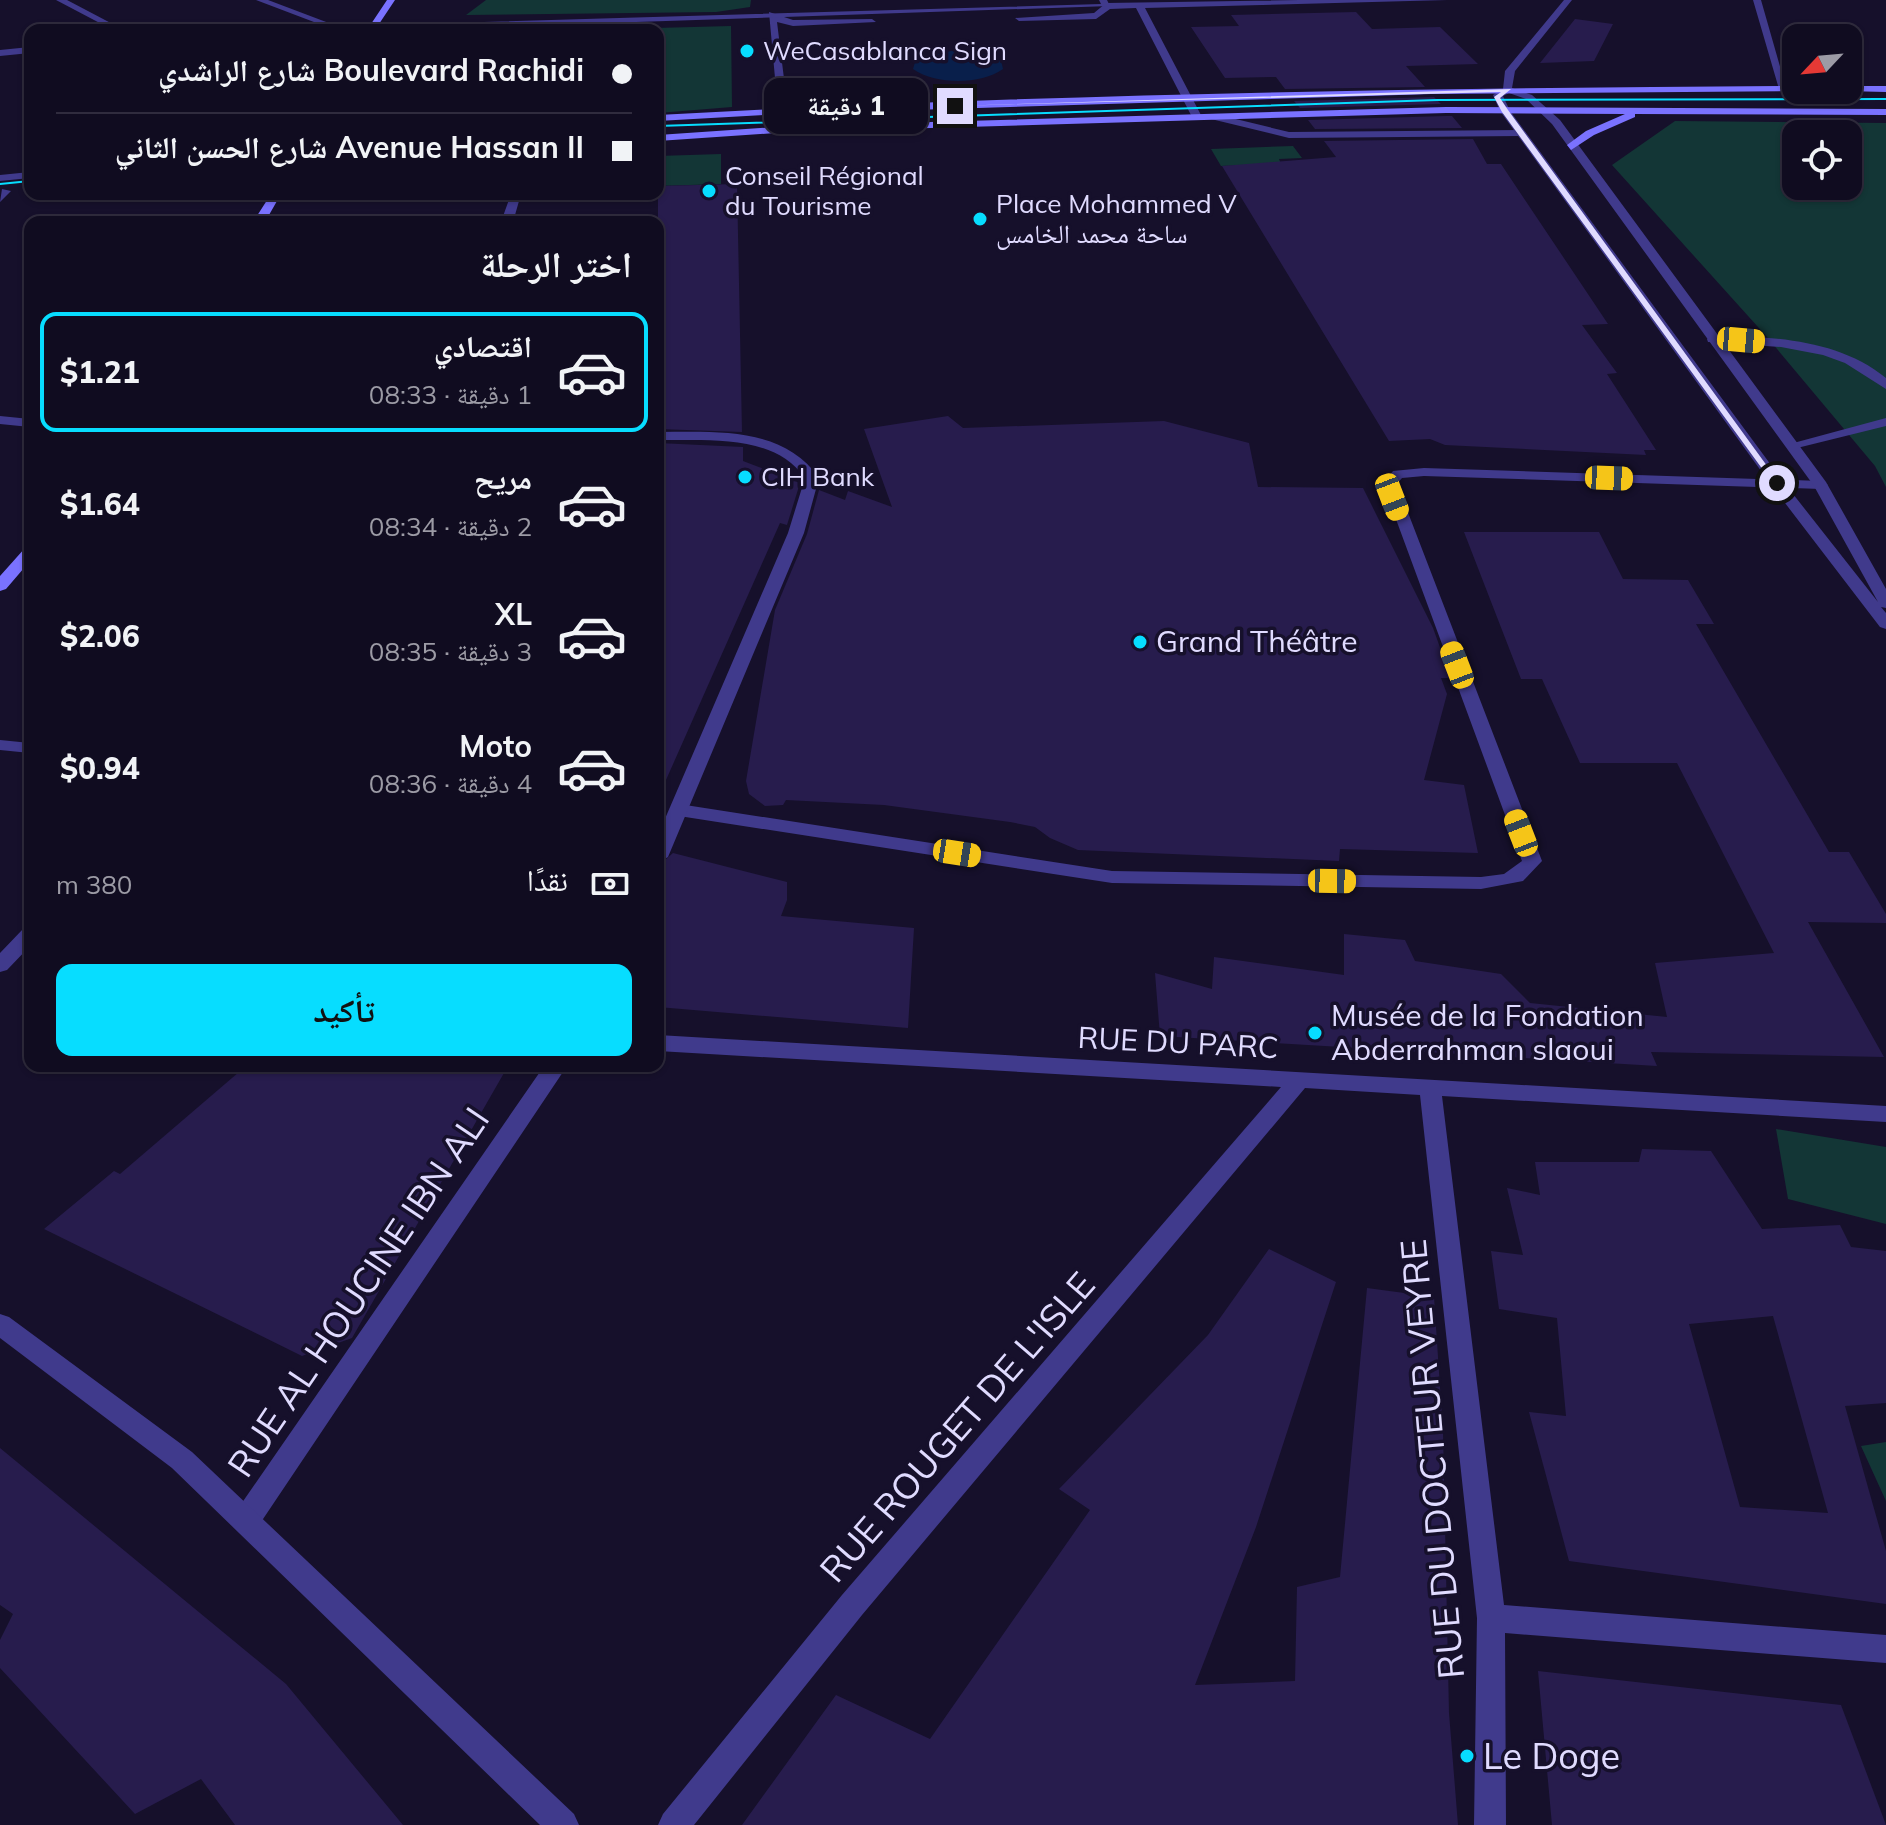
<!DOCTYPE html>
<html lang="ar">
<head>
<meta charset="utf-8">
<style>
  body { margin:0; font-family:Mulish,"Noto Naskh Arabic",sans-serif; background:#1e1a2d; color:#f1f3f6; direction:rtl; height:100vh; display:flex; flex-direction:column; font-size:30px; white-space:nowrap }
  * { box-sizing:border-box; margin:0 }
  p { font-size:26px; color:#9c9ba5 }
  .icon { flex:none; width:44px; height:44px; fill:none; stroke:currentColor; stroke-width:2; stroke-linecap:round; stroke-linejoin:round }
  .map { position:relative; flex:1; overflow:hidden; direction:ltr }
  .sheet { position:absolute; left:24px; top:216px; width:640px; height:856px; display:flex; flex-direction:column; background:#100c20; border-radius:16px; box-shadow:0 2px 6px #0004,0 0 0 2px #302c3e; direction:rtl }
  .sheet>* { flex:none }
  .banner { position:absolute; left:24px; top:24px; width:640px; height:176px; border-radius:16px; box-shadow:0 2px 6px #0004,0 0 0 2px #302c3e; direction:rtl; display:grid; align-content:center; height:176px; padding:0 32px; background:#100c20 }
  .needle { width:52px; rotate:244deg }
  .tools { position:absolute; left:1782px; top:24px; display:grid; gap:16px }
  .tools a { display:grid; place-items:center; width:80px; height:80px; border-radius:16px; background:#100c20; box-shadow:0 2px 6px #0004,0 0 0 2px #302c3e; font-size:40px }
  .end { position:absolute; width:36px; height:36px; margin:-18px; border:10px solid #e0dbff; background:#111; box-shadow:0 0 0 4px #111 }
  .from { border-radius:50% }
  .bubble { position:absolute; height:56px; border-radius:16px; background:#100c20; box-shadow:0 2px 6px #0004,0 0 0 2px #302c3e; font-size:26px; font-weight:800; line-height:56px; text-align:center; direction:rtl }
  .car { position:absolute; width:24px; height:48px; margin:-24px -12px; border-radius:10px; box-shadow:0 0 6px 2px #0007; background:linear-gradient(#f5c518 24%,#345 0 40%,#f5c518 0 76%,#345 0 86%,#f5c518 0) }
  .banner b { display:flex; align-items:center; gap:28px; height:76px; font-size:30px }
  .banner b+b { border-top:2px solid #302c3e }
  .banner i { width:20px; height:20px; background:#f1f3f6 }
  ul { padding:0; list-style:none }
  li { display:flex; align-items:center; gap:24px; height:120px; margin:0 16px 12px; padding:0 16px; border:4px solid transparent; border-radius:16px }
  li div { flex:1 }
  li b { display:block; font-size:30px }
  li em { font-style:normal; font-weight:800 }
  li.selected { border-color:#07ddff }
  li>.icon { width:72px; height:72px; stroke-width:1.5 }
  h2 { padding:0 32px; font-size:36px; line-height:96px }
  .pay { display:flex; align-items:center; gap:20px; height:88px; padding:0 32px; font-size:30px }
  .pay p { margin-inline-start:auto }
  .button { display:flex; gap:16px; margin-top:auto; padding:16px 32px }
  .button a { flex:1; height:92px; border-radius:16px; background:#07ddff; color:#111; font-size:32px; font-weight:800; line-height:92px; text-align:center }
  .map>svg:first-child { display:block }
  .green { fill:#133636; fill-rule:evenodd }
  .water { fill:#091f4b }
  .building { fill:#271c4d; fill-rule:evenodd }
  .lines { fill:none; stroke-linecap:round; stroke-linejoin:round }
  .service { fill:#403a8c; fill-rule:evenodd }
  .pedestrian { fill:#403a8c; fill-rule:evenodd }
  .minor { fill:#403a8c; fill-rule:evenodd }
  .tertiary { fill:#403a8c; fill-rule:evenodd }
  .secondary { fill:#7a72ff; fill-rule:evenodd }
  .tram { stroke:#07ddff; stroke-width:2 }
  .route { fill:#e0dbff }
  .poi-dot { fill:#07ddff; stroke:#16102b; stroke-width:3 }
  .labels { text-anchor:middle; stroke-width:7; stroke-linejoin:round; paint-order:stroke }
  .far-poi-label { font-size:26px; fill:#e0dbff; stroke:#16102b; text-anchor:start }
  .poi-label { font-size:30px; fill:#e0dbff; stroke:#16102b; text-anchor:start }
  .street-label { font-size:30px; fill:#e0dbff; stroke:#16102b }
  .near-street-label { font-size:36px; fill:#e0dbff; stroke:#16102b }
  .near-poi-label { font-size:36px; fill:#e0dbff; stroke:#16102b; text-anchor:start }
</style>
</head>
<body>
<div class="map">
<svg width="1886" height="1825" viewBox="0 0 1886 1825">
  <rect width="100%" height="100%" fill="#16102b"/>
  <path class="green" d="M486 0H751L750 7 716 12 466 15Z
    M731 26 732 107 658 113V30H580Z
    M1675 121 1886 123V487L1875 466 1767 337 1612 165ZM1796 134H1848V186H1796Z
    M1293 146 1302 158 1279 159 1281 164 1221 166 1211 149Z
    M721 154V184L658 186V156Z
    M1776 1129 1886 1147V1224L1788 1199Z
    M1886 1442V1501L1861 1446Z"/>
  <path class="water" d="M951 51 980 53 1001 60 1003 69C981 85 935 85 913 69L916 59Z"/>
  <path class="building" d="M1356 12 1372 29 1440 27 1478 64 1406 66 1425 87 1285 89 1276 77 1225 78 1191 27 1239 26 1231 15Z
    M1575 19 1613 24 1594 61 1540 63Z
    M1434 97 1441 104 1300 108 1294 101Z
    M1446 116H1452L1462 128 1315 129 1308 120Z
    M1473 139 1487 164H1501L1608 324 1582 325 1617 373 1607 374 1656 450H1644L1646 455 1445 445 1430 439 1389 441 1222 166 1336 157 1324 141Z
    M737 184 742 432 658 429V186Z
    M948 416 963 428 1164 421 1249 443 1258 487 1363 488 1433 628 1451 678H1441L1447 694 1424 780 1464 785 1478 853 1340 849 1339 861 1078 850 1050 838 1035 827 1010 822 884 805 786 800 783 805 765 806 749 794 746 781 775 610 807 534 819 490 845 500 848 491 892 507 864 429Z
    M658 443 743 447V461L800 483 787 525 780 523 658 798Z
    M1464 532H1599L1623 579 1688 580 1714 624H1696L1829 852H1849L1886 914V923L1808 922 1884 1057 1651 1052 1657 1066 1160 1036 1155 973 1212 989 1214 957 1344 975V934L1405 940 1415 961 1501 974 1530 1003 1667 1017 1655 963 1774 953 1677 763H1580L1542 679H1521Z
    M673 853 787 882V900L781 916 914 928 908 1028 658 1007V866Z
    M246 1066H508L352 1338 302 1356 44 1229 114 1171 120 1174Z
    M1642 1149 1711 1151 1762 1229 1840 1225 1851 1247 1886 1251V1403L1845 1406 1886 1551V1604L1569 1561 1529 1412 1566 1416 1557 1318 1499 1309 1491 1251 1523 1255 1507 1188 1540 1195 1535 1162H1639ZM1773 1316 1828 1513 1740 1507 1689 1324Z
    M1269 1249 1336 1282 1256 1527 1195 1685 1295 1681 1297 1587 1340 1577 1367 1288 1434 1297 1443 1432 1449 1713 1458 1825H742L836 1695 930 1739 1090 1510 1059 1489 1208 1335Z
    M0 1448 286 1684 403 1825H235L201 1779 135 1814 0 1668V1640L13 1614 0 1605Z
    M1538 1671 1841 1705 1886 1825H1552Z"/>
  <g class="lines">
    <path class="service" d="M1299 0H1447L1145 8 1202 117 1197 120 1192 117 1136 8 1110 9 1096 19 1019 21 1015 18 1094 13 1106 3Z
      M769 12 793 20 872 19 876 22 793 26 777 22 788 111 783 114 778 111Z
      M1215 114 1289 132 1521 130 1526 133 1521 136 1289 138 1211 119Z
      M1713 335C1773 337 1838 339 1886 378V389L1845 363 1823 355 1781 347 1708 342 1707 339Z
      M1886 418V426L1793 449 1786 445Z
      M1424 468 1821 481 1828 485 1821 489 1424 476 1402 478 1397 484 1542 861 1523 881 1481 889 1112 883 679 816 670 810 679 804 1112 871 1481 877 1504 874 1522 861 1383 484 1393 471Z"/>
    <path class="pedestrian" d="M256 0H268L342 28 335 30Z
      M0 740 30 743V753L0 750Z"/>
    <path class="minor" d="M56 0H67L124 30H113Z
      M1099 0H1107L1110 6 397 30H305L309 27 1101 4Z
      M1753 0H1761L1787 91 1779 89Z
      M30 47V53L0 56V50Z
      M30 172V178L0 181V175Z
      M2 189 11 191 0 202Z
      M511 194H521L513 222H501Z
      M0 416 30 419V427L0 424Z
      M658 432C715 432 783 426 819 478L804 533 668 857 658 863V835L788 533 805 478C773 433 707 441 658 440Z
      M30 927V946L7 970 0 972V953L23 929Z
      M658 1035 1886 1106V1122L1442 1096 1504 1605 1886 1635V1663L1505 1633 1506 1825H1474L1477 1618 1420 1095 1305 1088 862 1615 694 1825H658L663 1814 842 1595 1281 1087 658 1051Z
      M544 1066H567L257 1528 247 1532 237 1528 233 1519 237 1510Z"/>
    <path class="tertiary" d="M1564 0H1572L1515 71 1512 88 1532 95 1560 120 1826 482 1886 589V608L1881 607 1886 613V629L1880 627 1772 486 1500 111 1493 95 1503 89 1505 71ZM1509 93 1526 99 1552 124 1814 486 1878 602 1782 480 1510 111 1503 96Z
      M0 1314 9 1317 192 1452 574 1814 579 1825H540L172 1468 0 1338Z"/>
    <path class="secondary" d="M387 0H395L375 30H367Z
      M1796 86 1799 91 1431 94 783 114 658 121V115C1037 94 1417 88 1796 86Z
      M1848 86H1886V92L1845 91Z
      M1446 107 1886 109V115L1635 114V117L1594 135 1571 150 1567 145 1586 131 1625 114 1446 113 790 132 658 141V135L790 126Z
      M271 194H281L265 222H253Z
      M30 546V561L6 589 0 591V576L25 548Z"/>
    <path class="tram" d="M658 126 1437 100 1886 99
      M0 184 30 181"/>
  </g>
  <path class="route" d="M1511 89 1500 98 1508 110 1781 485H1774L1502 112 1494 97 1501 92 952 106Z"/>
  <g class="poi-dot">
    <circle cx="747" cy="51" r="8"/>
    <circle cx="709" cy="191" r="8"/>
    <circle cx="980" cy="219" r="8"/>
    <circle cx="745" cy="477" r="8"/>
    <circle cx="1140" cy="642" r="8"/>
    <circle cx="1315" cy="1033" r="8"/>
    <circle cx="1467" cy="1756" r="8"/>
  </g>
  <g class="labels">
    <g class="far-poi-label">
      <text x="763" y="60">WeCasablanca Sign</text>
      <text x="725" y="185">Conseil Régional<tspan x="725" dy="30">du Tourisme</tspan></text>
      <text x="996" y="213">Place Mohammed V<tspan x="996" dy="30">ساحة محمد الخامس</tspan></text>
      <text x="761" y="486">CIH Bank</text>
    </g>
    <g class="poi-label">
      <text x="1156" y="652">Grand Théâtre</text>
      <text x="1331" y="1026">Musée de la Fondation<tspan x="1331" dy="34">Abderrahman slaoui</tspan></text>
    </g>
    <g class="street-label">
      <text transform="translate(1178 1043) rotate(3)" y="10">RUE DU PARC</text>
    </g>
    <g class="near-street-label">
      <text transform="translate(358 1292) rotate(-56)" y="13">RUE AL HOUCINE IBN ALI</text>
      <text transform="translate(957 1427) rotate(-49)" y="13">RUE ROUGET DE L'ISLE</text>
      <text transform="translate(1432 1459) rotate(-95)" y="13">RUE DU DOCTEUR VEYRE</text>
    </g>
    <g class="near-poi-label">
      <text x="1483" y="1769">Le Doge</text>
    </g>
  </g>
</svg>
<div class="tools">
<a><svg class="needle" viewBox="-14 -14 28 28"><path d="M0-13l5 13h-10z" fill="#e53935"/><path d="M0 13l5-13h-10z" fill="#9c9ba5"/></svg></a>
<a><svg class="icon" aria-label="locate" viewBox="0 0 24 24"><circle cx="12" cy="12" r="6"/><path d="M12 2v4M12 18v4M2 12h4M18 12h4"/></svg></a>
</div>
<i class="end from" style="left:1777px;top:483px"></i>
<i class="end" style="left:955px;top:106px"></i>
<div class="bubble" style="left:764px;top:78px;width:164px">1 دقيقة</div>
<i class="car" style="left:1741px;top:340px;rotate:95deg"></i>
<i class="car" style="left:1609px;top:478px;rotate:92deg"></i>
<i class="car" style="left:1392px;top:497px;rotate:159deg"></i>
<i class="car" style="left:1457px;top:665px;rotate:339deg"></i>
<i class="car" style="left:1521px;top:833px;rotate:339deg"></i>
<i class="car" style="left:957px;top:853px;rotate:99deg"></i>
<i class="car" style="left:1332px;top:881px;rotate:91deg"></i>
<div class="banner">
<b><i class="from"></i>Boulevard Rachidi شارع الراشدي</b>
<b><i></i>Avenue Hassan II شارع الحسن الثاني</b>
</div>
<section class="sheet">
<h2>اختر الرحلة</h2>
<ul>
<li class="selected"><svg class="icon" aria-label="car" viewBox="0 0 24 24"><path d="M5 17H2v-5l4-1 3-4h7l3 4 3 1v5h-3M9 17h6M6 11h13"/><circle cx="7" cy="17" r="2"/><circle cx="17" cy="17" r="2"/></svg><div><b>اقتصادي</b><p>1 دقيقة · 08:33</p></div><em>$1.21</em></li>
<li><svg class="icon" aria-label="car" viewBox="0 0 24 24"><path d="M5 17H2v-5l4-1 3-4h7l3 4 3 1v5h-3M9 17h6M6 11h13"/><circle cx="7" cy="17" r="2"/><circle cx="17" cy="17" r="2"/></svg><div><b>مريح</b><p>2 دقيقة · 08:34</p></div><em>$1.64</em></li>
<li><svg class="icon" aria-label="car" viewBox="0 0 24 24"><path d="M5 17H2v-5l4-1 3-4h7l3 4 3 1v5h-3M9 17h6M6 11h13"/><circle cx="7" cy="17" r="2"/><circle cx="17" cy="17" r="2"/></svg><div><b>XL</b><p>3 دقيقة · 08:35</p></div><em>$2.06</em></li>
<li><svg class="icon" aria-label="car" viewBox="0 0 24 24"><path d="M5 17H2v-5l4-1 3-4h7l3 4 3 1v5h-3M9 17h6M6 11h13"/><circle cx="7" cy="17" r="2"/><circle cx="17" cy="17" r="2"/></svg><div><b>Moto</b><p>4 دقيقة · 08:36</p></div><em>$0.94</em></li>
</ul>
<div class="pay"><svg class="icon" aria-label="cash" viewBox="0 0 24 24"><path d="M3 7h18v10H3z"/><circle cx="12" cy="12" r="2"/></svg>نقدًا<p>380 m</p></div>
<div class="button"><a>تأكيد</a></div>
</section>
</div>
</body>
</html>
